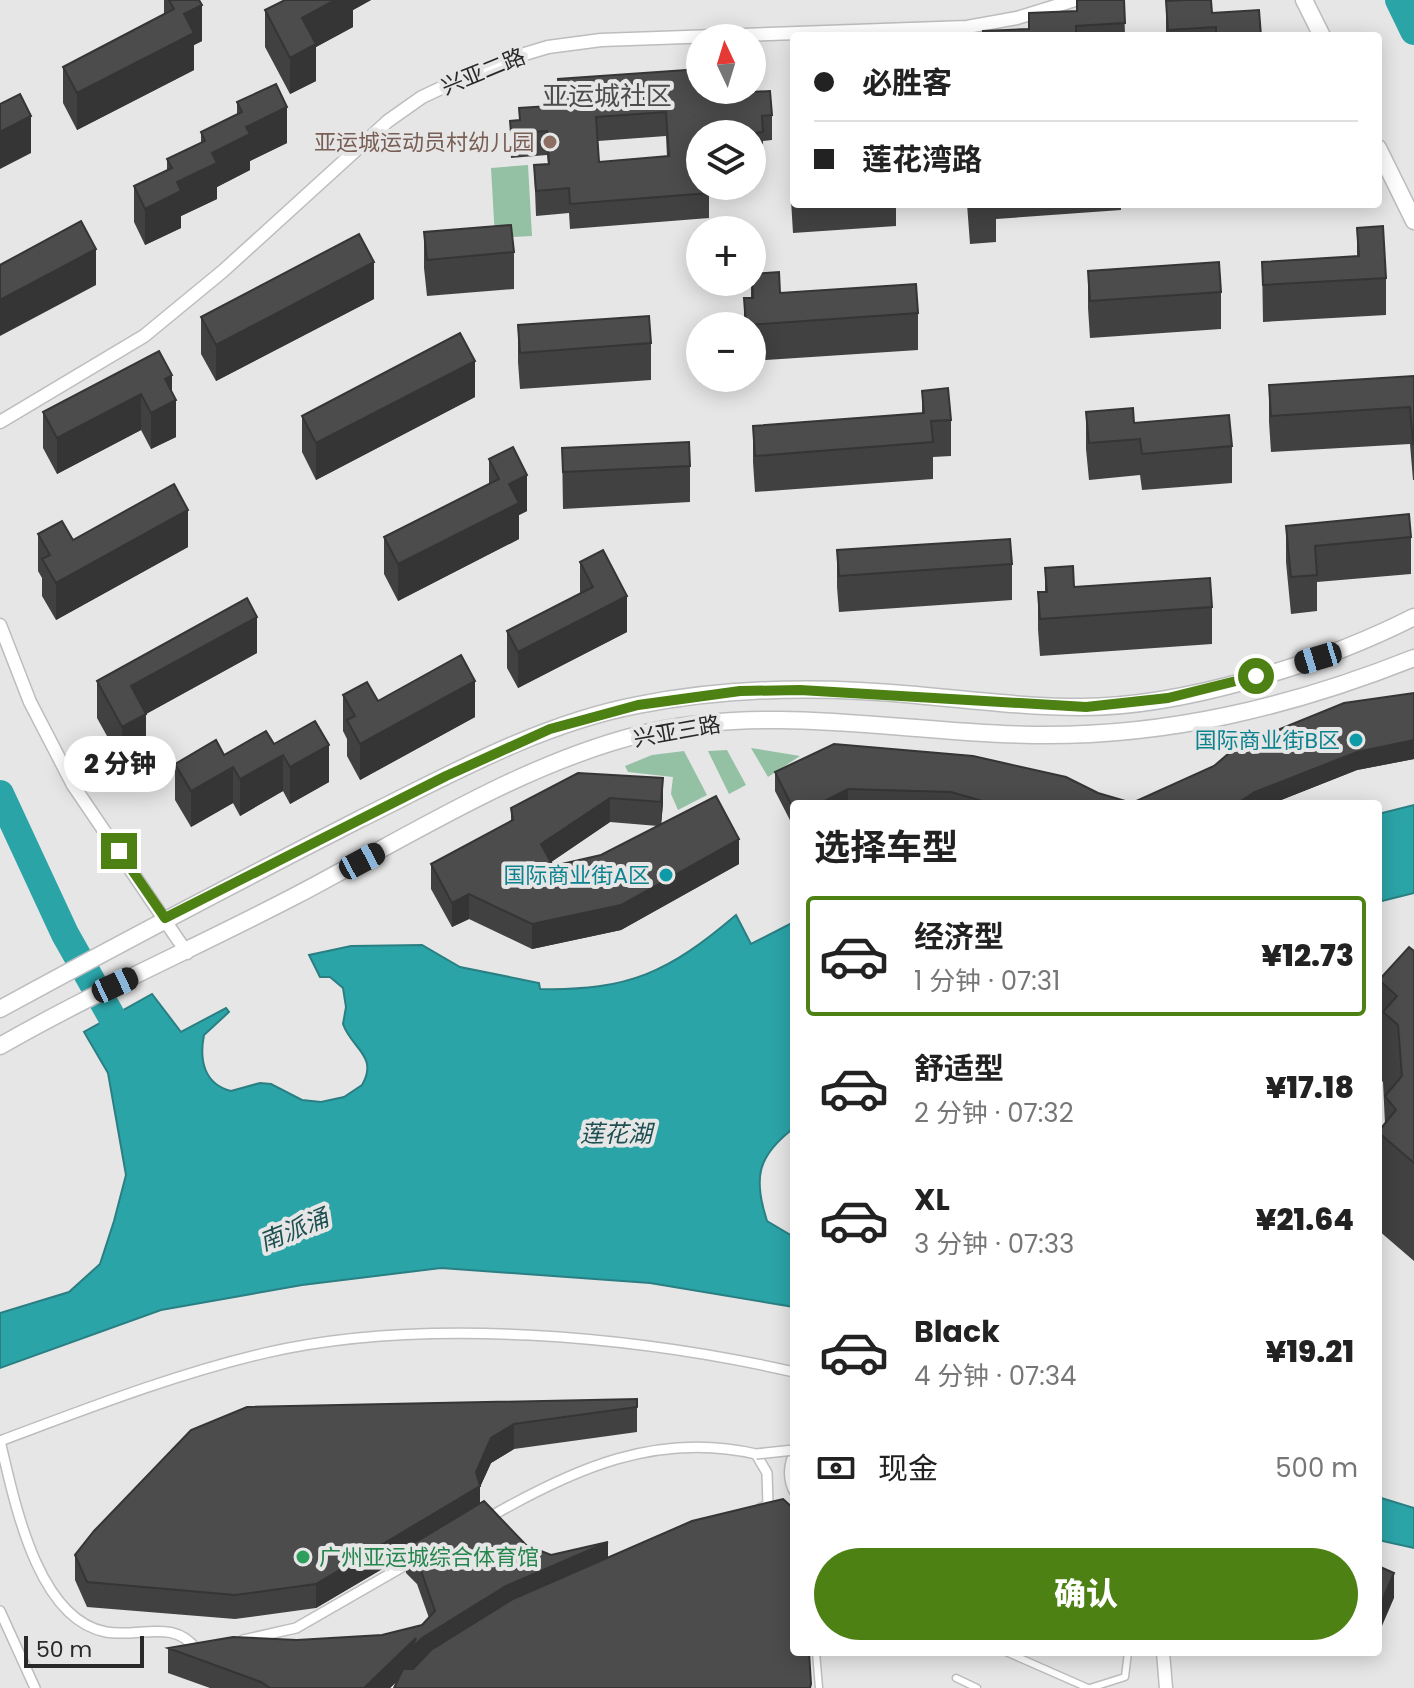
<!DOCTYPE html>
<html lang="zh">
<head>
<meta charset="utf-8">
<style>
  body { margin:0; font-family:Poppins,"Noto Sans SC",sans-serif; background:#f6f6f6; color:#222; height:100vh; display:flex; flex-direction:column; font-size:30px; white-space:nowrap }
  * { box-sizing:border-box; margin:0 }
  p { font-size:26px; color:#767676 }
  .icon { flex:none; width:44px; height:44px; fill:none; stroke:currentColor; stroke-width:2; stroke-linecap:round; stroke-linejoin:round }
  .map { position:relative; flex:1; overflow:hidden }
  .panel { position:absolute; left:790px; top:800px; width:592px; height:856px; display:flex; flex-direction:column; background:#fff; border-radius:8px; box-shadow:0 4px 20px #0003 }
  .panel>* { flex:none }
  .guide { position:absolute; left:790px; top:32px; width:592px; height:176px; border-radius:8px; box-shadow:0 4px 20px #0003; display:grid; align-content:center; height:176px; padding:0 24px; background:#fff }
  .needle { width:52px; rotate:356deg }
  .buttons { position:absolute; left:686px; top:24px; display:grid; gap:16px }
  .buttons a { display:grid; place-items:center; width:80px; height:80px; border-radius:50%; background:#fff; box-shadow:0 4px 20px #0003; font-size:40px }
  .scale { position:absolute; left:24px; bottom:20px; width:120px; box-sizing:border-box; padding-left:8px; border:4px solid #292929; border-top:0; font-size:22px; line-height:28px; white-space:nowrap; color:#292929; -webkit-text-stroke:6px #e6e6e7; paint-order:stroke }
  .end { position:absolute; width:36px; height:36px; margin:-18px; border:10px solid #4e8114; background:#fff; box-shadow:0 0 0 4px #fff }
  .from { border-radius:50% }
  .bubble { position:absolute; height:56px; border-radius:28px; background:#fff; box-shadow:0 4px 20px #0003; font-size:26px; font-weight:800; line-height:56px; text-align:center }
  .car { position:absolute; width:24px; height:48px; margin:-24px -12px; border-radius:10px; box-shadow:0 0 6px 2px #0007; background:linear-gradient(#222 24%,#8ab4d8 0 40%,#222 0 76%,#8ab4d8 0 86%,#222 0) }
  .guide b { display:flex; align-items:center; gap:28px; height:76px; font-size:30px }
  .guide b+b { border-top:2px solid #e0e0e0 }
  .guide i { width:20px; height:20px; background:#222 }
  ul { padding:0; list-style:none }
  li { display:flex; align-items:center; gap:24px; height:120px; margin:0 16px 12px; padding:0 8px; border:4px solid transparent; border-radius:8px }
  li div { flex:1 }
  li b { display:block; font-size:30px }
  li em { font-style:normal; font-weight:800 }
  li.selected { border-color:#4e8114 }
  li>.icon { width:72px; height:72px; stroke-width:1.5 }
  h2 { padding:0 24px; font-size:36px; line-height:96px }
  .pay { display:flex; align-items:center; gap:20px; height:88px; padding:0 24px; font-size:30px }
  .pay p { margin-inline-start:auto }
  .action { display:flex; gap:16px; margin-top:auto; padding:16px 24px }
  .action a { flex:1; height:92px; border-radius:48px; background:#4e8114; color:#fff; font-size:32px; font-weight:800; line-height:92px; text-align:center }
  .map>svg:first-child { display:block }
  .green { fill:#94c1a4 }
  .water { fill:#2ba4a8; stroke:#2a7f82; stroke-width:2 }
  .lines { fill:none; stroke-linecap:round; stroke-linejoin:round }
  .river { stroke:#2ba4a8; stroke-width:28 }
  .service-casing { stroke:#bcbdbe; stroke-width:9 }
  .pedestrian-casing { stroke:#bcbdbe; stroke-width:12 }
  .minor-casing { stroke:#bcbdbe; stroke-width:15 }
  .tertiary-casing { stroke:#bcbdbe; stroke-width:19 }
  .service { stroke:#fff; stroke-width:6 }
  .pedestrian { stroke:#fff; stroke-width:9 }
  .minor { stroke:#fff; stroke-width:12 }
  .tertiary { stroke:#fff; stroke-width:16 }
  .pedestrian-bridge-casing { stroke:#bcbdbe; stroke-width:12; stroke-linecap:butt }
  .pedestrian-bridge { stroke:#fff; stroke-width:9 }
  .wall { fill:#414141; fill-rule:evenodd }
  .shaded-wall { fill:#353535 }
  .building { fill:#4c4c4c; stroke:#353535; stroke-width:2; fill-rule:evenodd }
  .route { stroke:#4e8114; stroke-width:10 }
  .education-dot { fill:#8d6e63; stroke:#e6e6e7; stroke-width:3 }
  .culture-dot { fill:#0f9aa8; stroke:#e6e6e7; stroke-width:3 }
  .leisure-dot { fill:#2e9e5b; stroke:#e6e6e7; stroke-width:3 }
  .labels { text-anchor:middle; stroke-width:8; stroke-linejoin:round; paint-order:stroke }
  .street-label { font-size:22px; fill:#292929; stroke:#e6e6e7 }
  .education-label { font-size:22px; fill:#785e54; stroke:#e6e6e7; text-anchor:end }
  .culture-label { font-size:22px; fill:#0d838f; stroke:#e6e6e7; text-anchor:end }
  .leisure-label { font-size:22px; fill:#27864d; stroke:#e6e6e7; text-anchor:start }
  .water-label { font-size:24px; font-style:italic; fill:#1d4f51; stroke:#e6e6e7 }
  .quarter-label { font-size:26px; fill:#4c4c4d; stroke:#e6e6e7 }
</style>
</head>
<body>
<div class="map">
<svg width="1414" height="1688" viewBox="0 0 1414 1688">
  <rect width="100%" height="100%" fill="#e6e6e7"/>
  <path class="green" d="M528 165 532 236 495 238 491 168Z
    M751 748 800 756 768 777Z
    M727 750 746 785 729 794 708 751Z
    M684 751 707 795 678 810 671 794 673 777 628 772 625 766 652 755Z"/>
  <path class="water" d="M1414 805V893L1378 902V814Z
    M736 915 751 944 794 922V1128C757 1156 753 1178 767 1221L794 1237V1307L650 1283 441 1268 302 1285 161 1310 0 1368V1313L69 1292 100 1264 114 1221 126 1175 108 1073 84 1032 152 994 181 1032 226 1008 229 1012 204 1035C199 1060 204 1084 231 1091L260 1083 271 1084 302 1100 321 1102 344 1097 362 1085C379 1056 351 1048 343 1024L346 1007 343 988 330 977H320L309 955 351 946 422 945 460 967 539 983 540 989C629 991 669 972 736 915Z
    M1378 1497 1414 1508V1548L1378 1540Z"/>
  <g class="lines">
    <path class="river" d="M1399 0 1414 31
      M0 794 65 934 131 1051"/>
    <defs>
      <path id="service" d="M794 1449C787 1464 785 1479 794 1494
        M816 1652 819 1688
        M1006 1652 1088 1688
        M956 1678 977 1688
        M1090 1688 1125 1677 1128 1652"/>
      <path id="pedestrian" d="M488 1518C573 1469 657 1431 756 1454L767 1473 768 1505 761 1508
        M0 1611 35 1688
        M243 1640 296 1628 416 1559
        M201 1649 197 1650C174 1618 139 1638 106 1632 36 1619 14 1498 0 1441 86 1409 175 1374 265 1353 423 1316 636 1336 794 1372"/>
      <path id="minor" d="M0 422 144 336 223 271 388 121 422 97 495 63 548 47 601 40 967 27 1017 18 1075 0
        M0 625 30 702 73 785 187 953
        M1163 1652 1166 1688"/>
      <path id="tertiary" d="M1304 0 1322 36
        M1378 148 1414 221
        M0 1009C119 944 239 881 360 819 449 775 539 724 638 705 729 687 824 686 916 695 971 700 1026 707 1081 707 1184 707 1323 663 1414 617
        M0 1046C96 991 197 947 295 896 406 838 527 760 650 732 777 704 905 733 1033 735 1166 737 1291 707 1414 658"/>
    </defs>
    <use href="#service" class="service-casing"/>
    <use href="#pedestrian" class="pedestrian-casing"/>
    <use href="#minor" class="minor-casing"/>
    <use href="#tertiary" class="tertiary-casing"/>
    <use href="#service" class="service"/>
    <use href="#pedestrian" class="pedestrian"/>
    <use href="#minor" class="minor"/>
    <use href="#tertiary" class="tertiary"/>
    <defs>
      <path id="pedestrian-bridge" d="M756 1454 794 1450"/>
    </defs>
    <use href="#pedestrian-bridge" class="pedestrian-bridge-casing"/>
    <use href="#pedestrian-bridge" class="pedestrian-bridge"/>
  </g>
  <path class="wall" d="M164 0H199L202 41 194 45V70L77 130 63 103V67L164 14Z
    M335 0H371L353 10V27L316 47V81L290 94 265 47V10Z
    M1077 0H1124L1125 36H983L1029 29V13L1077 11Z
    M1166 1 1212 13 1261 36H1166Z
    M558 79 732 93 772 115V140L763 141V157L752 158V134H700L709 193V218L570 229 569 213 536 216 534 165 548 164 547 155 511 158 510 146V121L519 120V108L549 106V90H558ZM666 136 667 157 599 162 598 141Z
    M237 102 287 143 250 161V170L217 187V199L181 216V228L145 245 134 222V186L167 170V159L201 143V132L237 114Z
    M791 163H794V204H896V226L793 233 791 200Z
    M967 204H1121V210L996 219V242L970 244Z
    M1357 228 1386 278V315L1263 322 1262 262 1357 256Z
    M424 232 514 252V289L427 296 424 268Z
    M1088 271 1221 292V329L1090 338 1088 308Z
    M751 282 780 293 918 313V350L752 361V326H744V298H751Z
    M374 299 216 381 201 354V317Z
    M518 325 651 343V380L520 389 518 362Z
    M159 351 176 437 151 449 141 430 57 474 43 448V412Z
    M1414 376V480H1413L1410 444 1271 452 1269 422V385Z
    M922 391 951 420V456L933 457V479L755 492 753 462V426L922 413Z
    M475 397 316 480 302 452V416Z
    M1086 412 1232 446V483L1142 490 1140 475 1089 480 1086 449Z
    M562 448 690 466V502L563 509Z
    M489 459 527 511 519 515V539L398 601 384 574V537L489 484Z
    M1286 526 1411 537V574L1317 582V611L1291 614 1286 562Z
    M38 534 73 540 188 547 56 620 42 596V578L38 571Z
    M837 550 1012 564V600L839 612 837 587Z
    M580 562 627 632 518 688 507 668V631L580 594Z
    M1045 568 1074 587 1212 607V644L1040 656 1038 629V592H1045Z
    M257 653 146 714V750L122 763 97 718V681Z
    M1414 693V759L1357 770 1271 804H794V828L775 791V772L1098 793 1132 803Z
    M343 695 378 701 475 717 360 780 347 756V739L343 731Z
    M274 744 329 782 290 804 283 791 240 816 233 803 191 827 175 800V764Z
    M578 773 663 803 661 825 739 864 621 930 532 949 469 919 452 927 431 889V864L511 821V808ZM610 822 658 826 601 855 553 866 551 862Z
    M1414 951V1261L1378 1230V1131L1385 1124 1383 1082 1379 1078V980Z
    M637 1407V1432L514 1449 491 1463 480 1487V1504L526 1545 551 1555 608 1558 811 1688 397 1681 390 1688H210L168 1673V1648L382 1635 422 1625 429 1618 417 1584 406 1573V1555L316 1608 235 1619 87 1607 75 1580V1555L191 1430Z"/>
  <path class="shaded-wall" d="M335 0H371L353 10V27L316 47V81L290 94V58L302 18Z
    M202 5V41L194 45V70L77 130V93L184 14Z
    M287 107V143L250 161V170L217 187V199L181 216V228L145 245V209L212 153 246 127Z
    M31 116V153L0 169V132Z
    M96 249V285L0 336V300Z
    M374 262V299L216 381V345Z
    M475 361V397L316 480V443Z
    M172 375V402L176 400V437L151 449V413L165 379Z
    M141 394V430L57 474V438Z
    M527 475V511L519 515V539L398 601V564L509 484Z
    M188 510V547L56 620V583Z
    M627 596V632L518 688V652Z
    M257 617V653L146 714V750L122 763V727L131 686Z
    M475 681V717L360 780V744Z
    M1414 740V759L1357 770 1271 804H1236L1255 792 1357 752Z
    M329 745V782L290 804V767Z
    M283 755V791L240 816V779Z
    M233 767V803L191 827V791Z
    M663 778V803L661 826V802Z
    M848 789V804H819Z
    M610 798V822L541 869V844Z
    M739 839V864L621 930 532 949V924Z
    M469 894V919L452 927V903Z
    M514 1424V1449L491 1463 480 1487V1511L406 1548V1555L316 1608V1584L476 1472 491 1438Z
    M608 1542V1566L412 1673V1667L390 1688H364L416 1638H422L506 1586Z
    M1394 1573V1598L1378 1635V1610Z"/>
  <path class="building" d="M169 0H199L202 5 184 14 194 33 77 93 63 67 174 9Z
    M285 0H335L302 18 316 44 290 58 265 10Z
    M1077 0H1124L1125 23 1076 26V36H983V31L1029 29V13L1077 11Z
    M1185 0H1211L1212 13 1259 10 1261 36H1216V27L1168 30 1166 1Z
    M700 69V90H732V93L770 91 772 115 762 116 763 132 741 134H700V186H708L709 193 570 204 569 188 536 191 534 165 549 164 547 131 511 133 510 121 520 120 519 108 550 106 549 90H559L558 79ZM666 112 669 156 599 162 596 117Z
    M276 84 287 107 246 127 250 134 212 153 217 163 177 182 181 191 145 209 134 186 172 168 167 159 205 141 201 132 242 112 237 102Z
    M20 94 31 116 0 132V104Z
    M791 163H794V196H793Z
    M970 204H996V205L970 207Z
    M81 221 96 249 0 300V265Z
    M511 225 514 252 427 260 424 232Z
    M1383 226 1386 278 1263 285 1262 262 1359 256 1357 228Z
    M359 234 374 262 216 345 201 317Z
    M1219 262 1221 292 1090 301 1088 271Z
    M779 272 780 293 916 284 918 313 746 325 744 298H753L752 274Z
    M649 316 651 343 520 353 518 325Z
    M460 333 475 361 316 443 302 416Z
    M159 351 172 375 165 379 176 400 151 413 141 394 57 438 43 412Z
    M1414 376V444H1413L1410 407 1271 416 1269 385Z
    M948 388 951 420 931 421 933 442 755 456 753 426 924 413 922 391Z
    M1133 408 1134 423 1229 415 1232 446 1142 454 1140 439 1089 443 1086 412Z
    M689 442 690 466 563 472 562 448Z
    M513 447 527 475 509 484 519 503 398 564 384 537 499 479 489 459Z
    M174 484 188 510 56 583 42 559 50 555 38 534 62 521 73 540Z
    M1409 514 1411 537 1315 546 1317 575 1291 577 1286 526Z
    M1010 539 1012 564 839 576 837 550Z
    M603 550 627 596 518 652 507 631 593 587 580 562Z
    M1073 566 1074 587 1210 578 1212 607 1040 619 1038 592H1047L1045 568Z
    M247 598 257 617 131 686 146 714 122 727 97 681Z
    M461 655 475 681 360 744 347 720 355 716 343 695 367 682 378 701Z
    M1414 693V740L1357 752 1255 792 1236 804H986V802L951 792 848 789 819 804H794V810L775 772 834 744 973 756 1066 777 1098 793 1132 803 1214 766 1236 747 1344 703Z
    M315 721 329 745 290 767 283 755 240 779 233 767 191 791 175 764 216 740 224 755 266 731 274 744Z
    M578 773 663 778 661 802 610 798 541 844 553 866 601 855 716 796 739 839 621 905 532 924 469 894 452 903 431 864 513 820 511 808Z
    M1409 947 1414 951V1163L1378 1132 1396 1110 1385 1096 1402 1076 1398 1025 1383 1012 1397 996 1379 980Z
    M637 1399V1407L514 1424 491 1438 476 1472 480 1486 316 1584 235 1595 87 1582 75 1555 94 1531 191 1430 247 1407Z
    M783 1499 794 1509V1652H809L811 1684 810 1688H394L403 1669H413L431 1650 513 1599 692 1521Z
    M484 1501 526 1545 551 1555 608 1542 506 1586 422 1638 412 1648 416 1638 364 1688H270L261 1682 168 1648 233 1637 297 1640 382 1635 422 1625 435 1611 417 1559 406 1548Z
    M1378 1566 1394 1573 1378 1610Z"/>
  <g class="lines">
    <path class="route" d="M119 851 165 918 446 776 550 729 638 705 740 691 800 690 1086 707 1168 698 1256 676"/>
  </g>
  <circle class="education-dot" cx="550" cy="142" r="8"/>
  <g class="culture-dot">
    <circle cx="1356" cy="740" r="8"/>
    <circle cx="666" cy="875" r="8"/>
  </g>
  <circle class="leisure-dot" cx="303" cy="1557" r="8"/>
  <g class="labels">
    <g class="street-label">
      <text transform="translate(483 71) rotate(-22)" y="8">兴亚二路</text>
      <text transform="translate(677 731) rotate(-10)" y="8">兴亚三路</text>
    </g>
    <g class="education-label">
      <text x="534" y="150">亚运城运动员村幼儿园</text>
    </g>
    <g class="culture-label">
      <text x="1340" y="748">国际商业街B区</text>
      <text x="650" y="883">国际商业街A区</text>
    </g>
    <g class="leisure-label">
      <text x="319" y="1565">广州亚运城综合体育馆</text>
    </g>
    <g class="water-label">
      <text x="616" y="1142">莲花湖</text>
      <text transform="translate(294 1230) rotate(-22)" y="8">南派涌</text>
    </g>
    <g class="quarter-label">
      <text x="607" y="105">亚运城社区</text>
    </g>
  </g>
</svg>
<div class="buttons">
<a><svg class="needle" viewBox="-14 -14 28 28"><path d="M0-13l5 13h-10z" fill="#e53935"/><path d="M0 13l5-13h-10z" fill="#767676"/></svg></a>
<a><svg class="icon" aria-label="layers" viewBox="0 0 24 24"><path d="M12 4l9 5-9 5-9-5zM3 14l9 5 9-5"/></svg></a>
<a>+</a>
<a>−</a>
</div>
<div class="scale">50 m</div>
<i class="end from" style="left:1256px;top:676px"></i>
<i class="end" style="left:119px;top:851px"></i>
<div class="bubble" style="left:64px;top:736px;width:112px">2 分钟</div>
<i class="car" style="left:1318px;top:658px;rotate:253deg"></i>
<i class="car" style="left:362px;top:861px;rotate:62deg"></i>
<i class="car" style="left:115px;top:985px;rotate:65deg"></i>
<div class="guide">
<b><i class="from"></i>必胜客</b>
<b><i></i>莲花湾路</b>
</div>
<section class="panel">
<h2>选择车型</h2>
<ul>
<li class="selected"><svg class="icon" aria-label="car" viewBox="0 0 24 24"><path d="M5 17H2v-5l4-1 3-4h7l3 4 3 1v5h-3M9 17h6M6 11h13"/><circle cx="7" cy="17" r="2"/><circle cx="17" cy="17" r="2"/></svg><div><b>经济型</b><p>1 分钟 · 07:31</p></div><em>¥12.73</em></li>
<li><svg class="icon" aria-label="car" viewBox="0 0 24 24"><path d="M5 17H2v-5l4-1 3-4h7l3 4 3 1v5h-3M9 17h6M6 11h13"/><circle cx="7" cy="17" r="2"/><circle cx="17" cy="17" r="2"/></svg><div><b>舒适型</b><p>2 分钟 · 07:32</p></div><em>¥17.18</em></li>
<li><svg class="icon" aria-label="car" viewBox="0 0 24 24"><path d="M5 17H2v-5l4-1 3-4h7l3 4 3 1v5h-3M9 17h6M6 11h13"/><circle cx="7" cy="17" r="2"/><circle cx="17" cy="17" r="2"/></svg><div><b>XL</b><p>3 分钟 · 07:33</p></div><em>¥21.64</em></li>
<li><svg class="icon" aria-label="car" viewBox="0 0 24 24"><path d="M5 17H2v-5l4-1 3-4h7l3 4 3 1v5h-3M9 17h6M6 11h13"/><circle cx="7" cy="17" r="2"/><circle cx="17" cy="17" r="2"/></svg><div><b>Black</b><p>4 分钟 · 07:34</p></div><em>¥19.21</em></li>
</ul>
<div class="pay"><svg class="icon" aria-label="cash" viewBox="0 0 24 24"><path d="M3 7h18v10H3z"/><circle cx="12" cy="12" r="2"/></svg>现金<p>500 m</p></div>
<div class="action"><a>确认</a></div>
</section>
</div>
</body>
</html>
